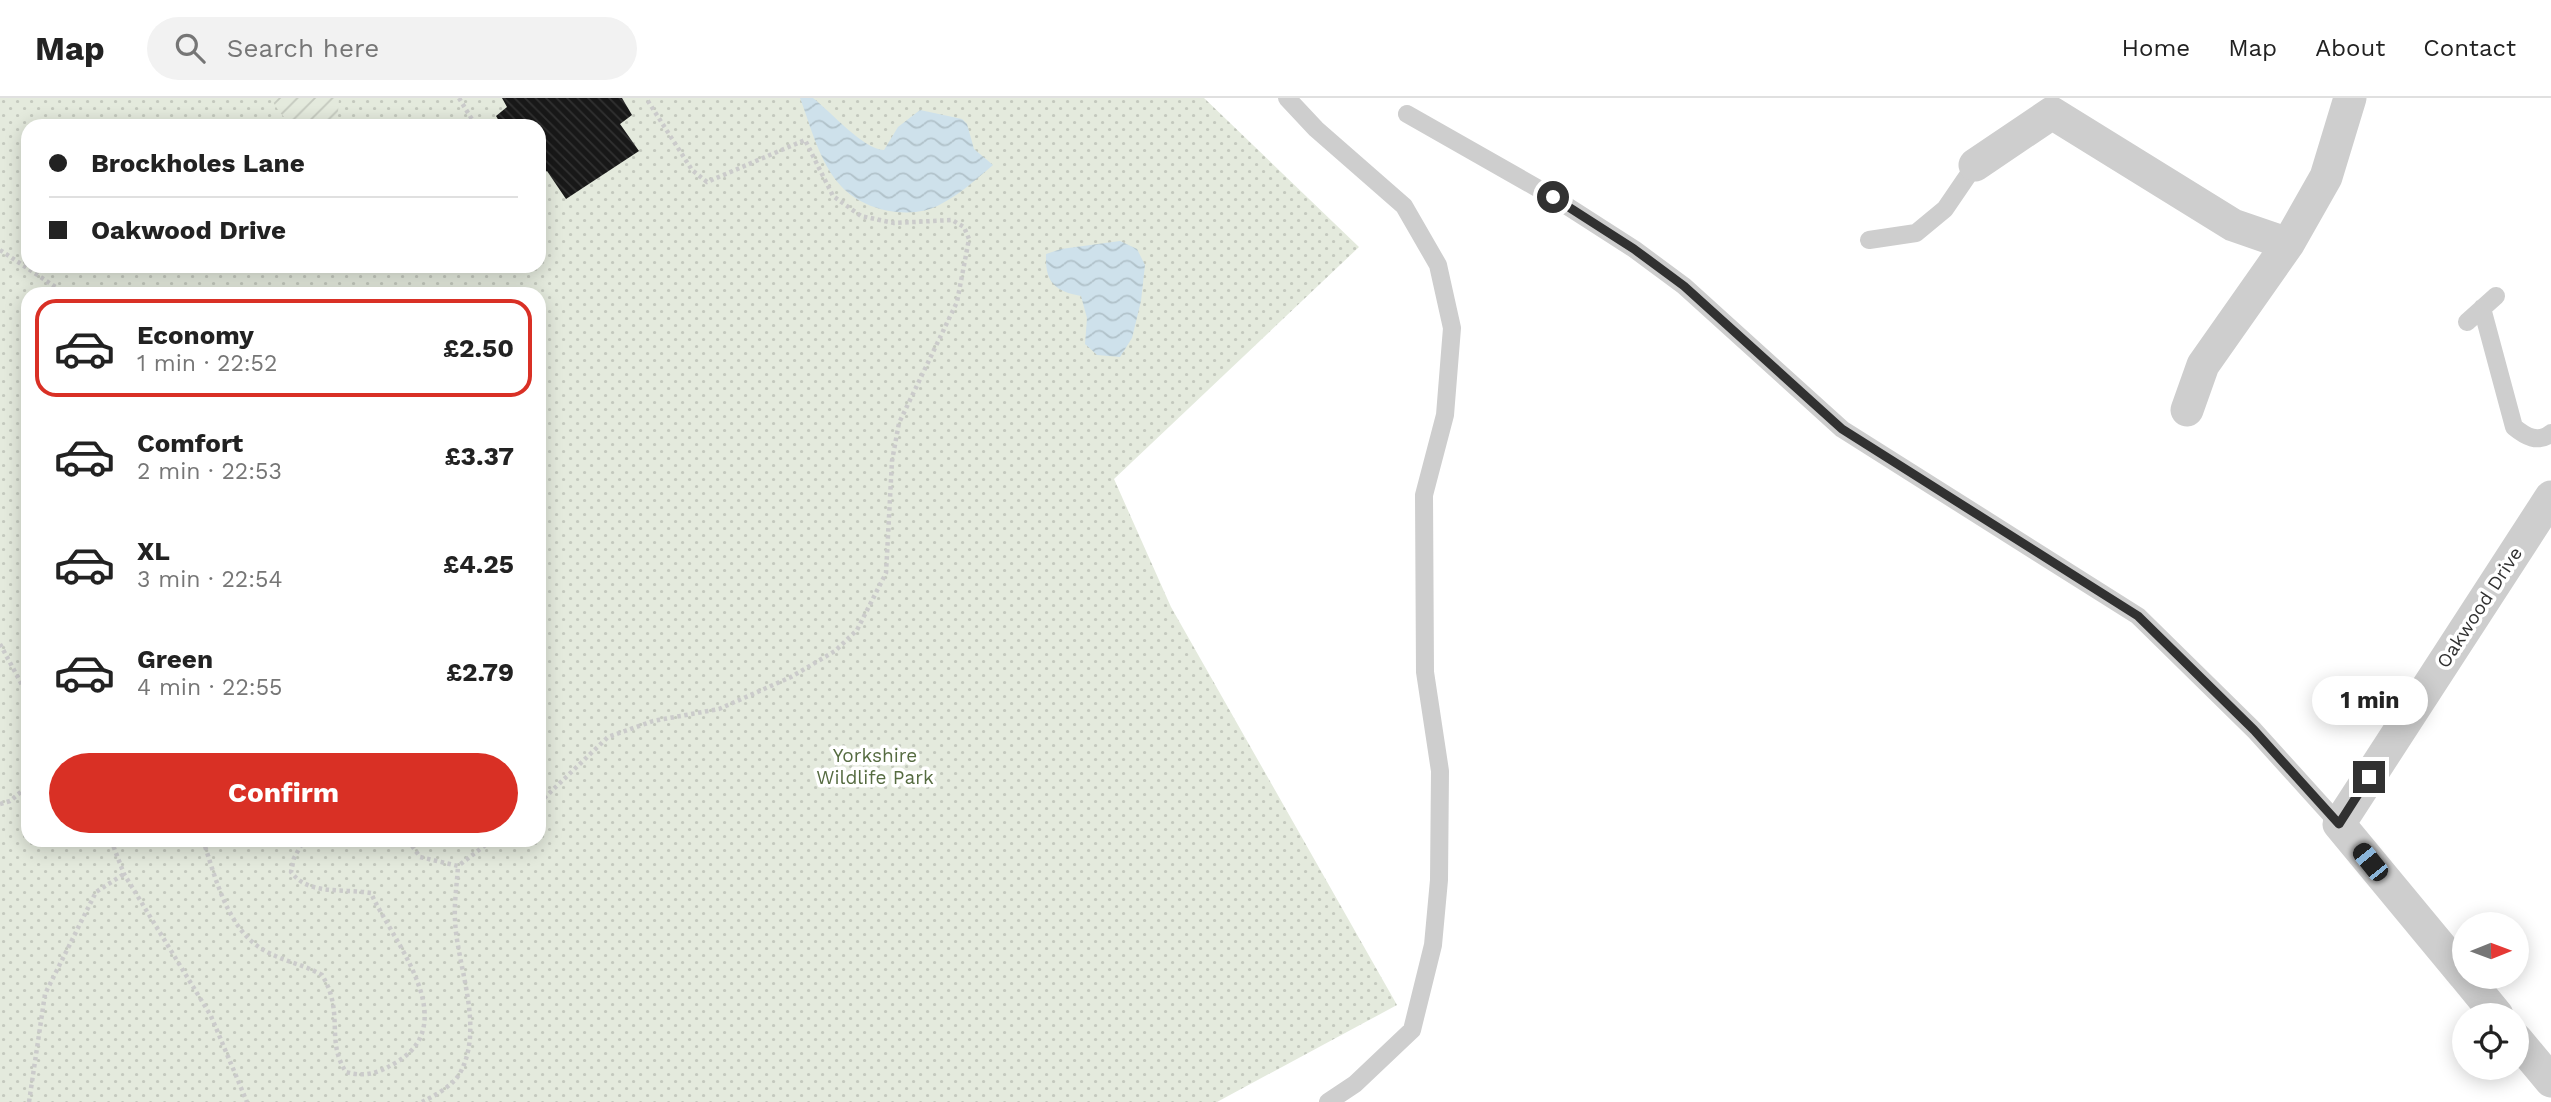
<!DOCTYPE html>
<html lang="en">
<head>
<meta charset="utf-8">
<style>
  body { margin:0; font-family:"Work Sans",sans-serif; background:#f2f2f2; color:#222; height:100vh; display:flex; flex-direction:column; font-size:26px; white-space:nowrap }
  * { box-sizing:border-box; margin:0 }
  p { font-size:23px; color:#767676 }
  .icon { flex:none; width:38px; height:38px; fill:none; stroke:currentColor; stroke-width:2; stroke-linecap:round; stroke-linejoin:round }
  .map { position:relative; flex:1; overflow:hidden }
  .drawer { position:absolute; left:21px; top:189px; width:525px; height:560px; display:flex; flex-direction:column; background:#fff; border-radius:21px; box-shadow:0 4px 18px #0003 }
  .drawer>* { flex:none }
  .guide { position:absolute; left:21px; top:21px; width:525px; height:154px; border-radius:21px; box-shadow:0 4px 18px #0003; display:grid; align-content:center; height:154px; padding:0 28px; background:#fff }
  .needle { width:46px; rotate:89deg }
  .buttons { position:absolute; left:2452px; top:814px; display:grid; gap:14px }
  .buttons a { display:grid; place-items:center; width:77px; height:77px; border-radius:50%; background:#fff; box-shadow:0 4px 18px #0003; font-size:35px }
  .end { position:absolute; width:32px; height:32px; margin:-16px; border:9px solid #313131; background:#fff; box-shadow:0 0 0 4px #fff }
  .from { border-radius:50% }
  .bubble { position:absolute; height:49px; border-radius:24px; background:#fff; box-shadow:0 4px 18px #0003; font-size:23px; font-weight:700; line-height:49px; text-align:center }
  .car { position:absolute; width:21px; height:42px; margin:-21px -10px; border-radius:9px; box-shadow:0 0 5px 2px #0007; background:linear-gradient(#222 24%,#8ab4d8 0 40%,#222 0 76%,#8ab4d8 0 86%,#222 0) }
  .guide b { display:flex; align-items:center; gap:24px; height:66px; font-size:26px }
  .guide b+b { border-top:2px solid #e0e0e0 }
  .guide i { width:18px; height:18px; background:#222 }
  ul { padding:12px 0 0; list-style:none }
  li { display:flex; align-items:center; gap:21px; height:98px; margin:0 14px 10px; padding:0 14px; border:4px solid transparent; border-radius:21px }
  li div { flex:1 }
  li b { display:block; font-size:26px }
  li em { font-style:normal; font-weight:700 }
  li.selected { border-color:#d93025 }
  li>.icon { width:63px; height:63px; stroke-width:1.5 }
  .primary-button { display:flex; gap:14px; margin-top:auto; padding:14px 28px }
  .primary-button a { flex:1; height:80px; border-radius:42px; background:#d93025; color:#fff; font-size:28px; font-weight:700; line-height:80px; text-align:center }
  header { display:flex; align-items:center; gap:42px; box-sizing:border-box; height:98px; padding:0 35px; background:#fff; border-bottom:2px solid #e0e0e0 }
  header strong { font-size:33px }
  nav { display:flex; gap:38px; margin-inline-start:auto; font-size:24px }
  .search { width:490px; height:63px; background:#f2f2f2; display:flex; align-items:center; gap:18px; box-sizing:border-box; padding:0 24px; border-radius:38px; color:#767676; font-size:26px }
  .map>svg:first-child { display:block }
  .park { fill:url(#park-dots); fill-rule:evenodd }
  .garden { fill:url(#garden-furrows) }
  .water { fill:url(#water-waves) }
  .building { fill:url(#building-back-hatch) }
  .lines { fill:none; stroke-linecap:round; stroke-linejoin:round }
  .path { stroke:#cbcbcb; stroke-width:4.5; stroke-dasharray:3.5 3.5; stroke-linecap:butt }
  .service { stroke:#cecece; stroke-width:18 }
  .minor { stroke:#cecece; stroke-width:33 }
  .route { stroke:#313131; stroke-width:9 }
  .labels { text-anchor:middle; stroke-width:7; stroke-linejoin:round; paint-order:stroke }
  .street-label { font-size:19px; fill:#313131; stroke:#fff }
  .park-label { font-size:19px; fill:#556b40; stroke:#fff }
</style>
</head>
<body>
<header>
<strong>Map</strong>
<div class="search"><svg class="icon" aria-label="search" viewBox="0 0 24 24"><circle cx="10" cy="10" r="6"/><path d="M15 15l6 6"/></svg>Search here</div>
<nav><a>Home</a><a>Map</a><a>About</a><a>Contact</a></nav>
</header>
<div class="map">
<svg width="2551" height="1004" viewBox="0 0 2551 1004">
  <defs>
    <pattern id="park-dots" width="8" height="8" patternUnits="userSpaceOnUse" patternTransform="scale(1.75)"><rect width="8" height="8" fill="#e4eadd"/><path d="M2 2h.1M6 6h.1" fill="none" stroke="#c4c9be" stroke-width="1.8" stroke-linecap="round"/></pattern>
    <pattern id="garden-furrows" width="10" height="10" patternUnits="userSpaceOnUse" patternTransform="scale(1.75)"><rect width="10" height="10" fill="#e4eadd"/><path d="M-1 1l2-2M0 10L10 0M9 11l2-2" fill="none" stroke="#c4c9be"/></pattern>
    <pattern id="water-waves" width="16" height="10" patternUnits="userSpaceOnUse" patternTransform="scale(1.75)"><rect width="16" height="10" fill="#cee1eb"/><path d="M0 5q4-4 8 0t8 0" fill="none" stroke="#b1c2ca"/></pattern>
    <pattern id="building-back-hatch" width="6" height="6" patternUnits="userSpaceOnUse" patternTransform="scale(1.75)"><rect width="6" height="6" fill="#181818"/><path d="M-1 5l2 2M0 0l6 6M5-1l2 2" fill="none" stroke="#313131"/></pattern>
  </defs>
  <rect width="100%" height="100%" fill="#fff"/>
  <path class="park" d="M0 0H1204L1359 149 1114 381 1171 509 1397 907 1217 1004H0ZM28 28H539V168H28ZM28 196H539V742H28Z"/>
  <path class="garden" d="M271 0H339L338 14 330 28C299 28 287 31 271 0Z"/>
  <path class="water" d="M800 0H813C830 13 864 52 884 52L898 29 920 12 962 21 967 26 974 51 993 67C977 81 960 96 941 106 912 123 863 113 841 88 819 64 811 29 800 0Z
    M1120 143 1137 151 1145 167 1141 203 1132 240 1120 259 1097 257 1085 246 1087 220 1081 198C1054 193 1045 184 1046 156L1061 151Z"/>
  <path class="building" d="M502 0H622L632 17 620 26 639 53 566 101 547 73 539 78V28H502L496 18 507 9Z"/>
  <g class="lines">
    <path class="path" d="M459 0 476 28
      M0 152 66 196
      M0 546 28 598
      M539 705 608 639 653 623 719 611 791 579 835 553 857 532 886 475 892 363 899 325 957 204 969 141 964 129 952 122 894 125 861 118 833 98 805 42 707 84 692 72 646 0
      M0 706 10 703 28 688
      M111 742 124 776 211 918 247 1004
      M203 742C215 778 227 830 262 851 281 863 303 866 322 877 345 915 325 942 346 974 367 980 381 974 400 962 462 921 390 839 371 795 343 790 309 798 291 774L294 760 304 742
      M408 742 420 759 458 768 492 742
      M29 1004 45 896 96 794 124 776
      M422 1004C434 998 453 988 460 975 485 929 457 869 455 822 454 804 457 786 458 768"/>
    <path class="service" d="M1287 0 1316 31 1404 108 1438 167 1452 230 1445 317 1424 397 1425 574 1440 673 1439 782 1433 847 1412 932 1355 986 1328 1004
      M1407 16 1553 99 1634 151 1684 188 1842 331 2138 518 2254 632 2339 726
      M1869 142 1916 135 1945 111 1975 67
      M2482 210 2514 329C2525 338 2538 346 2551 335
      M2467 224 2496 198"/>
    <path class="minor" d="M1975 67 2052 15 2233 127 2288 146
      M2187 312 2203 267 2288 146 2326 79 2350 0
      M2464 877 2339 726 2551 399
      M2465 878 2497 917
      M2516 941 2551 983"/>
  </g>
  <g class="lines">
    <path class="route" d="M1553 99 1634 151 1684 188 1842 331 2138 518 2254 632 2339 726 2369 679"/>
  </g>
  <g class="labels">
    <g class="street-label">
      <text transform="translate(2479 509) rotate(-57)" y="7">Oakwood Drive</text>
    </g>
    <g class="park-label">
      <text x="875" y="664">Yorkshire<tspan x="875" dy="22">Wildlife Park</tspan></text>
    </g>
  </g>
</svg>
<div class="buttons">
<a><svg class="needle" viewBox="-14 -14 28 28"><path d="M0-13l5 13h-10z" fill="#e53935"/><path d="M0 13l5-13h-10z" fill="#767676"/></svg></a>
<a><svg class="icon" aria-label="locate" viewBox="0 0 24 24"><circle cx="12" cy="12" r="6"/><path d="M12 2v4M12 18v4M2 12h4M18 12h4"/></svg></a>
</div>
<i class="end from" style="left:1553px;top:99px"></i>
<i class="end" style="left:2369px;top:679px"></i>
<div class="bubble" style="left:2312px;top:578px;width:116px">1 min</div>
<i class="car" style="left:2370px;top:764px;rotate:321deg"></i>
<div class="guide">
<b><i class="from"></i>Brockholes Lane</b>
<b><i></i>Oakwood Drive</b>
</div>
<section class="drawer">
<ul>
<li class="selected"><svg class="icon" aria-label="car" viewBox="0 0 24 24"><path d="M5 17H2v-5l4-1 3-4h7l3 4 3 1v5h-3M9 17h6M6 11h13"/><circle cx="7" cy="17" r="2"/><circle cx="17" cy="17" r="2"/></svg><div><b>Economy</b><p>1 min · 22:52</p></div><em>£2.50</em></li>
<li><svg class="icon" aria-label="car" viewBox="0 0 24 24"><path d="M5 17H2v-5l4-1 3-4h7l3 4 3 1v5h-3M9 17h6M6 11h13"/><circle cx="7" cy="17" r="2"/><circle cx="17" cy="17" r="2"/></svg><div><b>Comfort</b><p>2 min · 22:53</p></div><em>£3.37</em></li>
<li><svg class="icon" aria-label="car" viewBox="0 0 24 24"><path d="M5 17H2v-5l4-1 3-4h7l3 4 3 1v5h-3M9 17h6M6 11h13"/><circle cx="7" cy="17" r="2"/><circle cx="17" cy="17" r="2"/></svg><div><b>XL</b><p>3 min · 22:54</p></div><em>£4.25</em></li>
<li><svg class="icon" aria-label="car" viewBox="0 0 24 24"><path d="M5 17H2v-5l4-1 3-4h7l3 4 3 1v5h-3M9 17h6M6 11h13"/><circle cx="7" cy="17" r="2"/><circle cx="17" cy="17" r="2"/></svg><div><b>Green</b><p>4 min · 22:55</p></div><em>£2.79</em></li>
</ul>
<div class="primary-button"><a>Confirm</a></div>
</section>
</div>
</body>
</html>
